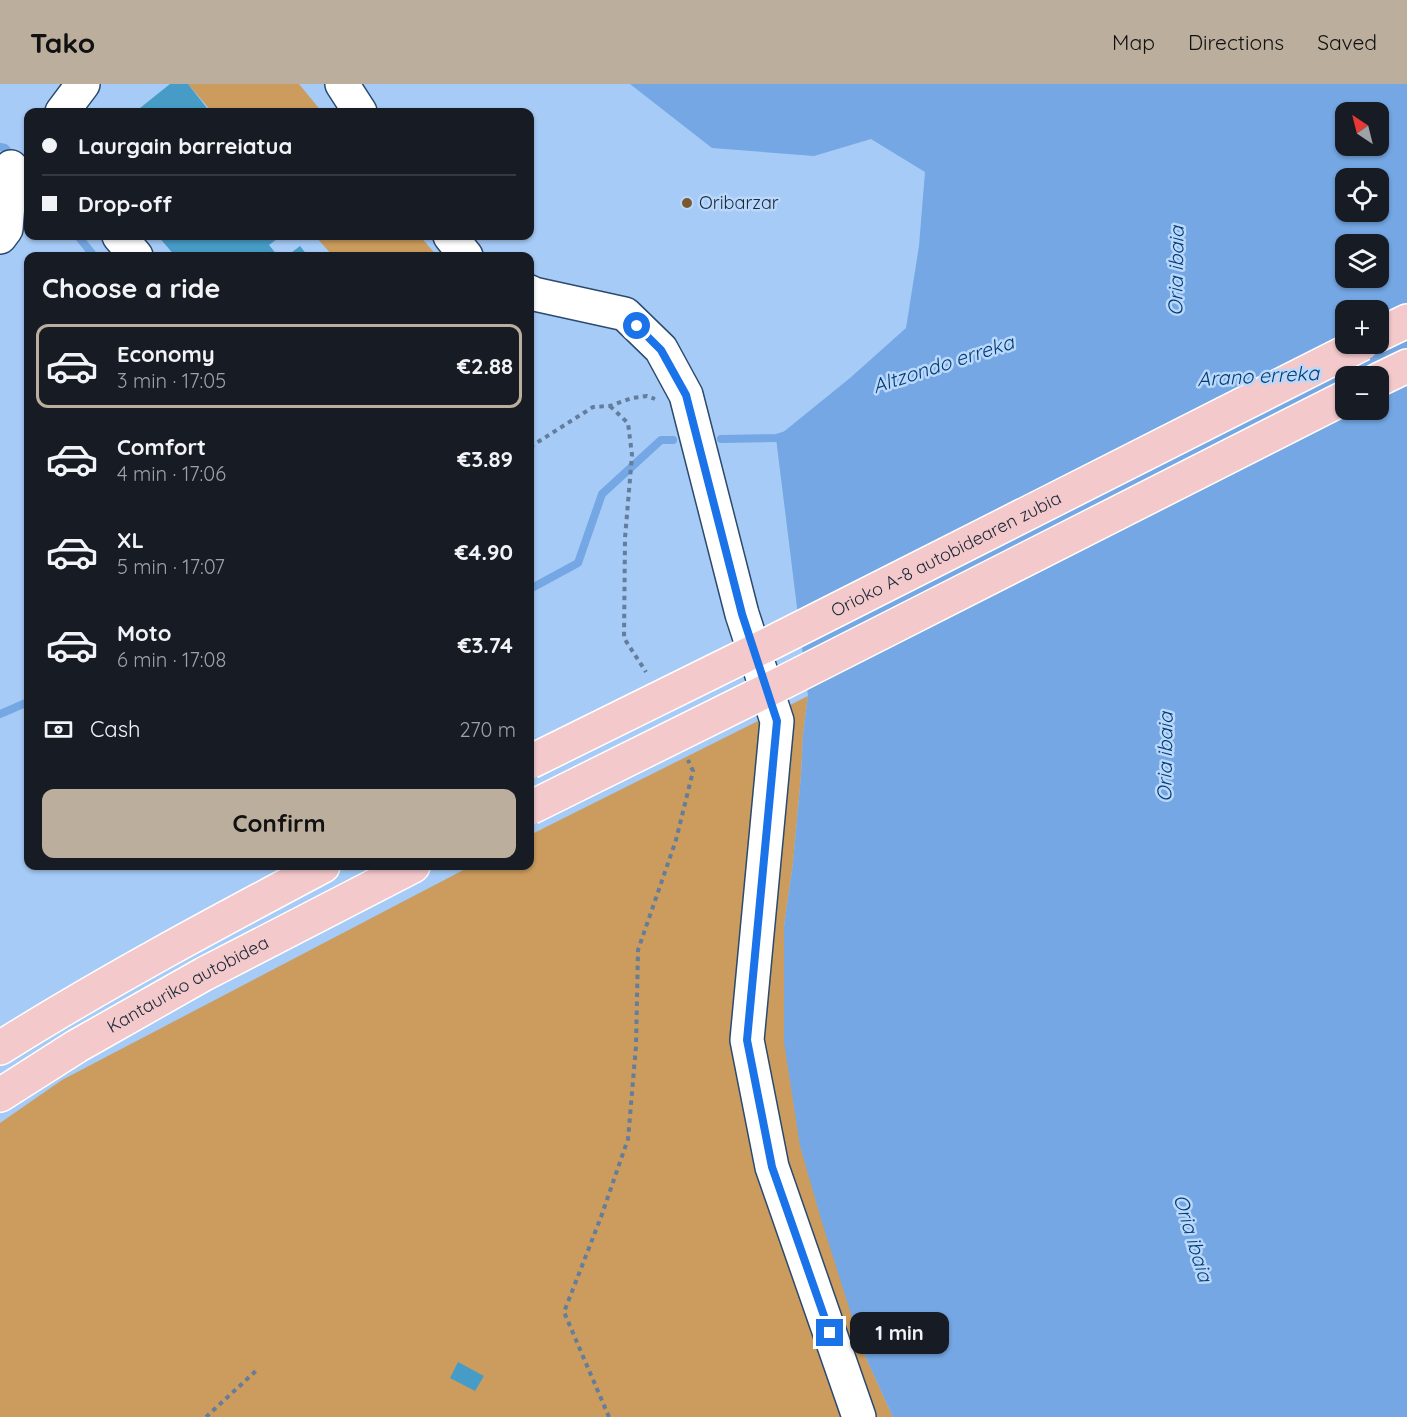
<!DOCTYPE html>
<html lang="en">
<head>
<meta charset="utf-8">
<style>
  body { margin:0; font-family:Quicksand,sans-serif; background:#242831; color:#f1f3f6; height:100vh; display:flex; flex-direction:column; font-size:22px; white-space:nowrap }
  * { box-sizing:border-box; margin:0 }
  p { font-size:20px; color:#9ea1a6 }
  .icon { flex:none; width:33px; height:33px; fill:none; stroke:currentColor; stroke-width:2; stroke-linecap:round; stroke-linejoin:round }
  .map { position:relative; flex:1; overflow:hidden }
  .panel { position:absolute; left:24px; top:168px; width:510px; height:618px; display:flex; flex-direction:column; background:#171b24; border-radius:12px; box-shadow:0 2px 4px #0004 }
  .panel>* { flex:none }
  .hud { position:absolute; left:24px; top:24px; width:510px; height:132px; border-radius:12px; box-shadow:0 2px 4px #0004; display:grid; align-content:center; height:132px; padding:0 18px; background:#171b24 }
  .needle { width:39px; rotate:325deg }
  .fabs { position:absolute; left:1335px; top:18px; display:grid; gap:12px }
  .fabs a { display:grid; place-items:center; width:54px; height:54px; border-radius:12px; background:#171b24; box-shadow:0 2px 4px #0004; font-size:30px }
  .end { position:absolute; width:27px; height:27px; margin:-14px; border:8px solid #1a73e8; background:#fff; box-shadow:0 0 0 3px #fff }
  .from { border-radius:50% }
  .bubble { position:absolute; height:42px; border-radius:12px; background:#171b24; box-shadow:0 2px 4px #0004; font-size:20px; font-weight:700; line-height:42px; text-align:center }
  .hud b { display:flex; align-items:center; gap:21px; height:57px; font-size:22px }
  .hud b+b { border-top:2px solid #363941 }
  .hud i { width:15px; height:15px; background:#f1f3f6 }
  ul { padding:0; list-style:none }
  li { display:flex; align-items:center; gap:18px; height:84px; margin:0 12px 9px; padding:0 6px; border:3px solid transparent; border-radius:12px }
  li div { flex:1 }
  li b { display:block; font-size:22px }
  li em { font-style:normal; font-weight:700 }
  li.active { border-color:#bbae9c }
  li>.icon { width:54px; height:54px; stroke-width:1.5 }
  h2 { padding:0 18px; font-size:27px; line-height:72px }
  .pay { display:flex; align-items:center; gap:15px; height:66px; padding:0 18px; font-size:22px }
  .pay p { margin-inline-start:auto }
  .button { display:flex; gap:12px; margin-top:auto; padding:12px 18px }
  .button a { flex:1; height:69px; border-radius:12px; background:#bbae9c; color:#111; font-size:24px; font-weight:700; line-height:69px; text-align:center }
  header { display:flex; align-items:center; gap:36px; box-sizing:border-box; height:84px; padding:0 30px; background:#bbae9c; color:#111 }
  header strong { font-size:28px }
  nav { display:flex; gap:33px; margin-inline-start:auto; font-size:21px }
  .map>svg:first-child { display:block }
  .green { fill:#cb9c5d }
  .water { fill:#74a7e3; fill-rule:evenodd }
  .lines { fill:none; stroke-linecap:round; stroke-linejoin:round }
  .stream { stroke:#74a7e3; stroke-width:8 }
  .building { fill:#469cc6 }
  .minor-casing { stroke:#2a4a6f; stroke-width:36 }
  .highway-casing { stroke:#fff; stroke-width:36 }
  .path { stroke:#637d9b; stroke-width:4; stroke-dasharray:4.5 4.5; stroke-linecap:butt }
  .minor { stroke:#fff; stroke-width:33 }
  .highway { stroke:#f3c9cc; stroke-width:33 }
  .highway-bridge-casing { stroke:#fff; stroke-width:36; stroke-linecap:butt }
  .highway-bridge { stroke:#f3c9cc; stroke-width:33 }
  .route { stroke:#1a73e8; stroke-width:8 }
  .poi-dot { fill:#79592f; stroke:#bad8fb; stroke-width:2 }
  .labels { text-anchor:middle; stroke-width:5; stroke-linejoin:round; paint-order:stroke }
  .poi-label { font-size:18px; fill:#1a2838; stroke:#bad8fb; text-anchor:start }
  .street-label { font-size:18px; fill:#1a2838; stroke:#bad8fb }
  .water-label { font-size:20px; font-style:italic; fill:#023c72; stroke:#bad8fb }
</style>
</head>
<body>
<header>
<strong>Tako</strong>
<nav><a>Map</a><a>Directions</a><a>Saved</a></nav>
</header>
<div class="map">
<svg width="1407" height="1333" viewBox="0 0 1407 1333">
  <rect width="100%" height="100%" fill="#a6cbf7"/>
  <path class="green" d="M188 0H299L322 28H212Z
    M315 152H420L437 172H333Z
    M808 612 803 650 801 692 793 779 784 843 862 1265 893 1333H0V1039L62 996 471 782H530V751Z"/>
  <path class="water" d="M630 0H1407V1333H893L862 1265 821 1135 800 1062 784 958V843L793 779 801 692 803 650 808 612 776 354 850 294 906 244 919 162 925 88 871 55 814 72 712 64ZM1346 28H1378V62H1346ZM1346 94H1378V128H1346ZM1346 160H1378V194H1346ZM1346 226H1378V260H1346ZM1346 292H1378V326H1346Z"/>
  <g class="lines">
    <path class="stream" d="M0 63 5 64 7 66
      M78 152 94 172
      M721 355 776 354 786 351
      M530 505 578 479 602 410 661 356H673
      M0 630 28 618"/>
  </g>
  <path class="building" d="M170 0H188L210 28H135Z
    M158 152H281L269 161 278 172H175Z
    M300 162 308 172H287Z
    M458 1278 484 1292 475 1307 450 1294Z"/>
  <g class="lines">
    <defs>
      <path id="minor" d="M342 0 360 28
        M62 28 83 0
        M119 152 136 172
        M450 152 466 172
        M0 153 6 145 11 83
        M530 208 534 210 625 230 661 265 686 311 742 530 777 637 747 956 772 1083 859 1333"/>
      <g id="highway">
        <path d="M1378 251 1407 237"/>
        <path d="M1378 296 1407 282"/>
        <path d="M0 964C105 898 214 840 323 782"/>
        <path id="s1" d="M0 1011 77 962 204 890 413 782"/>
      </g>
    </defs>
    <use href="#minor" class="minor-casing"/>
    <use href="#highway" class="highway-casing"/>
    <path class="path" d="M610 322 628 339 632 371 625 454 624 554 646 588
      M530 363 593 323 610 322 632 314 647 312 655 315
      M206 1333 258 1285
      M609 1333 564 1228 601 1133 628 1055 636 962 638 866 676 756 693 687 688 676"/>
    <use href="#minor" class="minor"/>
    <use href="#highway" class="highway"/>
    <defs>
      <g id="highway-bridge">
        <path id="s2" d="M530 678 771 559 1362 260"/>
        <path d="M530 724 786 597 1346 313"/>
      </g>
    </defs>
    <use href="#highway-bridge" class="highway-bridge-casing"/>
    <use href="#highway-bridge" class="highway-bridge"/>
  </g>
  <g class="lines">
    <path class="route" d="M637 242 661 266 686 311 742 530 777 637 747 956 772 1083 830 1249"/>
  </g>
  <circle class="poi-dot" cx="687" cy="119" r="6"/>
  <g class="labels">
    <g class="poi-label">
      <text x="699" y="125">Oribarzar</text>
    </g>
    <g class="street-label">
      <text dy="6" stroke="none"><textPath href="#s2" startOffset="465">Orioko A-8 autobidearen zubia</textPath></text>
      <text dy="6" stroke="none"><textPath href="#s1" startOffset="218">Kantauriko autobidea</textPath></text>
    </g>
    <g class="water-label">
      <text transform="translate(1176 187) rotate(-89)" y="7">Oria ibaia</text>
      <text transform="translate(943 280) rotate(-18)" y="7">Altzondo erreka</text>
      <text transform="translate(1258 292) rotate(-3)" y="7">Arano erreka</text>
      <text transform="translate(1165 673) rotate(-89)" y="7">Oria ibaia</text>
      <text transform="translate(1193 1154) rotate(73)" y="7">Oria ibaia</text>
    </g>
  </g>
</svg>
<div class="fabs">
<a><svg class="needle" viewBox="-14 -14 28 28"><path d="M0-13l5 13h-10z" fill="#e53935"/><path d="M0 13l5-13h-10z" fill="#9ea1a6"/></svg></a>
<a><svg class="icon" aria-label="locate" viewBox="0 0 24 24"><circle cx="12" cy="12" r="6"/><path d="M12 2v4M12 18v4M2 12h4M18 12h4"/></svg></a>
<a><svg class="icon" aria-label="layers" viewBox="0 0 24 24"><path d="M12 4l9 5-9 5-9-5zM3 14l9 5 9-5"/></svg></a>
<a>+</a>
<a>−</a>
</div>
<i class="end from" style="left:637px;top:242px"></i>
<i class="end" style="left:830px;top:1249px"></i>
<div class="bubble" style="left:850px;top:1228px;width:99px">1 min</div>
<div class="hud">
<b><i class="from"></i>Laurgain barreiatua</b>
<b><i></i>Drop-off</b>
</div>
<section class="panel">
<h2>Choose a ride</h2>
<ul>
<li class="active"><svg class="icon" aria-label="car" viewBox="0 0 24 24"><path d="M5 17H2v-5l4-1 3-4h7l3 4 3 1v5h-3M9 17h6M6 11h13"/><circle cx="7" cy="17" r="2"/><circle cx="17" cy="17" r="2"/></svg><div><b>Economy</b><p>3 min · 17:05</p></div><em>€2.88</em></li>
<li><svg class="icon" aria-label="car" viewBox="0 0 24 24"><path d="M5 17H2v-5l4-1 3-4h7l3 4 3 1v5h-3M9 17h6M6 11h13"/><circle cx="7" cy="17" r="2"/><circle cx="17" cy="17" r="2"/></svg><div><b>Comfort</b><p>4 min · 17:06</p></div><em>€3.89</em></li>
<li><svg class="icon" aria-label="car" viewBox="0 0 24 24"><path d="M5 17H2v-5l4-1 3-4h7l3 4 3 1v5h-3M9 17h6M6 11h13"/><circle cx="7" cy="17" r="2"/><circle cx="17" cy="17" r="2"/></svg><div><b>XL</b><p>5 min · 17:07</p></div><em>€4.90</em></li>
<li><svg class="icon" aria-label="car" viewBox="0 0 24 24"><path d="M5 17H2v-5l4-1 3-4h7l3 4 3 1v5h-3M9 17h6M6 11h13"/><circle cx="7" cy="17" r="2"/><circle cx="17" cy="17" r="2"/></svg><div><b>Moto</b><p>6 min · 17:08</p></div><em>€3.74</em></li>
</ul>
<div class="pay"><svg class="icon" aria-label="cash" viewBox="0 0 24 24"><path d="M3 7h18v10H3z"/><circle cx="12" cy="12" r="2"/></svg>Cash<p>270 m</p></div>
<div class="button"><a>Confirm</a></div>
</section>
</div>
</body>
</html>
